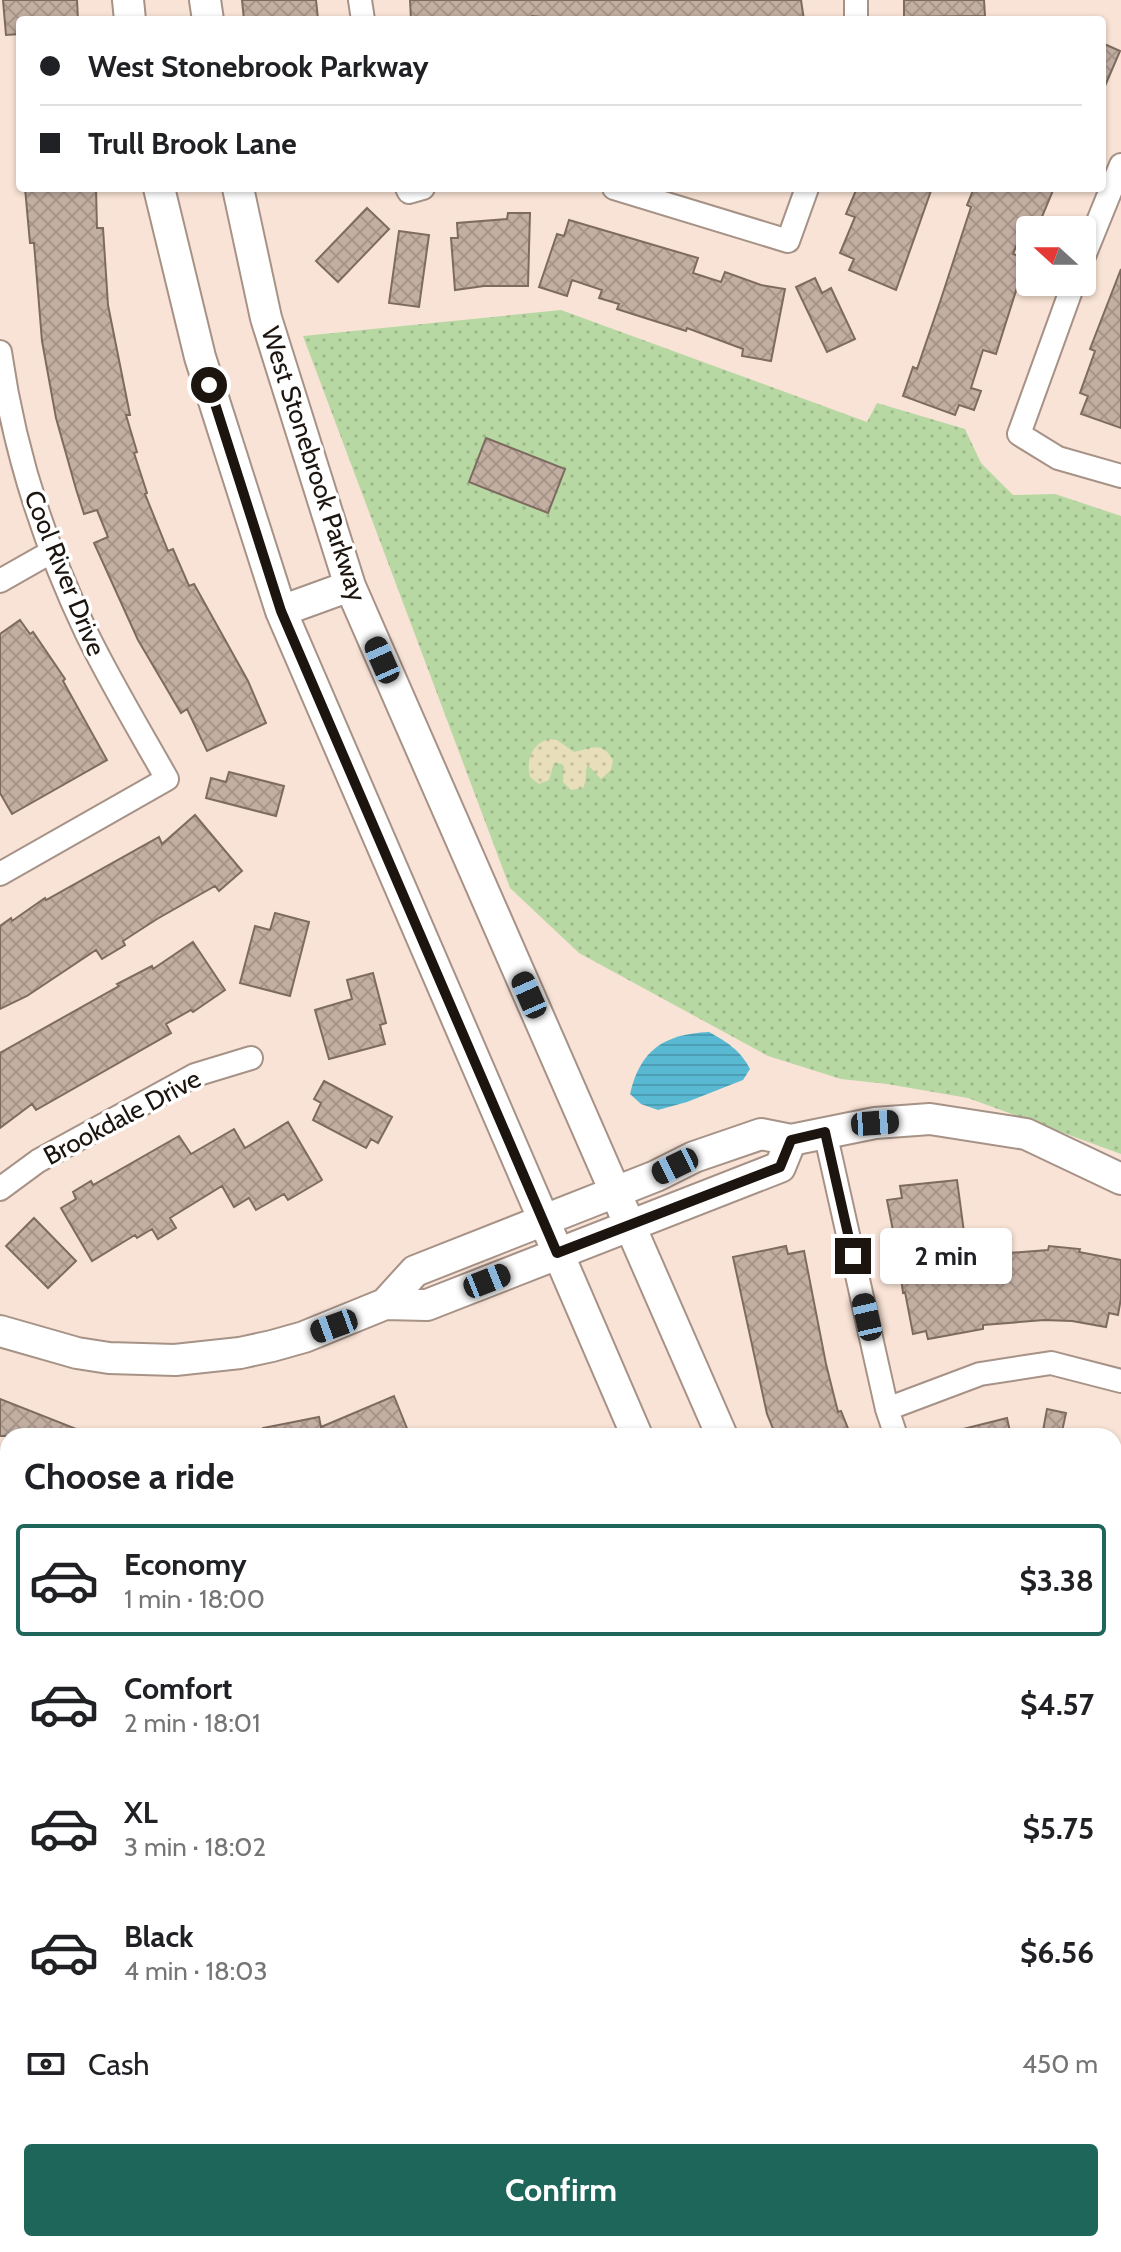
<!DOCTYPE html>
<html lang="en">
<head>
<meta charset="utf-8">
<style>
  body { margin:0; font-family:Cabin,sans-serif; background:#f6f6f6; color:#202124; height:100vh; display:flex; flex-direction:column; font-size:30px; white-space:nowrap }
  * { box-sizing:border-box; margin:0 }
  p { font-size:26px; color:#757577 }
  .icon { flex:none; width:44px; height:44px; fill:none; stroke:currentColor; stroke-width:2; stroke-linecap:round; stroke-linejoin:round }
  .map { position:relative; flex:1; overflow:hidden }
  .sheet { position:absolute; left:0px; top:1428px; width:1122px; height:824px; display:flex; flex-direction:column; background:#fff; border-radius:24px 24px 0 0; box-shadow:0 2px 6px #0004 }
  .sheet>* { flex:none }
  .top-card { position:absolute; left:16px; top:16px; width:1090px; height:176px; border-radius:8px; box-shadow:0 2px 6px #0004; display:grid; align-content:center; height:176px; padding:0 24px; background:#fff }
  .needle { width:52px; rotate:291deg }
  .controls { position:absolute; left:1016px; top:216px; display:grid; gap:16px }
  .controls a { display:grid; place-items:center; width:80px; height:80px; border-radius:8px; background:#fff; box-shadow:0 2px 6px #0004; font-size:40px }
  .end { position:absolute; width:36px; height:36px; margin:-18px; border:10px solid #1b140f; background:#fff; box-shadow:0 0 0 4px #fff }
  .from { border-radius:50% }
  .bubble { position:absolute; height:56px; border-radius:8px; background:#fff; box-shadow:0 2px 6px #0004; font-size:26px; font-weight:800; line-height:56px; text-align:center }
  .car { position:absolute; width:24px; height:48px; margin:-24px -12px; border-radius:10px; box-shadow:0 0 6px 2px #0007; background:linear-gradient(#222 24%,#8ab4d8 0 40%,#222 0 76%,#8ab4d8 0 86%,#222 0) }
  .top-card b { display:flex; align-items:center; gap:28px; height:76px; font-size:30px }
  .top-card b+b { border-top:2px solid #e0e0e0 }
  .top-card i { width:20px; height:20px; background:#202124 }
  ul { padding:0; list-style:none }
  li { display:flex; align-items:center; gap:24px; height:112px; margin:0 16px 12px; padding:0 8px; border:4px solid transparent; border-radius:8px }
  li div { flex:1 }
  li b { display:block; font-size:30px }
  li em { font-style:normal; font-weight:800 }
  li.current { border-color:#1e655a }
  li>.icon { width:72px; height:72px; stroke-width:1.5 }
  h2 { padding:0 24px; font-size:36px; line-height:96px }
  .pay { display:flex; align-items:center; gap:20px; height:88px; padding:0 24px; font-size:30px }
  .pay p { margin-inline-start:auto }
  .cta { display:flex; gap:16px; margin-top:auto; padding:16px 24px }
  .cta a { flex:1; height:92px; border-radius:8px; background:#1e655a; color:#fff; font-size:32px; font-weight:800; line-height:92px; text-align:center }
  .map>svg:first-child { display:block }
  .grass { fill:url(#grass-dots) }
  .sand { fill:url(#sand-dots) }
  .water { fill:url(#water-rules) }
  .building { fill:url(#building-cross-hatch); stroke:#7e6b5f; stroke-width:2 }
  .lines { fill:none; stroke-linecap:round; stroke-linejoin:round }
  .street-casing { stroke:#a69286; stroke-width:26 }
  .secondary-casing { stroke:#a69286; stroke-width:34 }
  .street { stroke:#fff; stroke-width:22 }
  .secondary { stroke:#fff; stroke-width:30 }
  .route { stroke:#1b140f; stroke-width:10 }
  .labels { text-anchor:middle; stroke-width:7; stroke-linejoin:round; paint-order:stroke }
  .street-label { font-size:26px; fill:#1b140f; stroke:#fff }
</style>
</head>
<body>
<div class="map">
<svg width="1121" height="2252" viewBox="0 0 1121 2252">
  <defs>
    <pattern id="grass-dots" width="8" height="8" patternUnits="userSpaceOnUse" patternTransform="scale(2)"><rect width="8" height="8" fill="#b7d8a3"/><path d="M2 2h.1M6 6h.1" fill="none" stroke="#9db88b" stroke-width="1.8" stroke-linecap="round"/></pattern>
    <pattern id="sand-dots" width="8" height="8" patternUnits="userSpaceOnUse" patternTransform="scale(2)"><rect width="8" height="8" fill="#e8deb9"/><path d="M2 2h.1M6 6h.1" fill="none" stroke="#c6be9e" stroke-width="1.8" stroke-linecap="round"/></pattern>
    <pattern id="water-rules" width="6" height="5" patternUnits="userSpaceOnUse" patternTransform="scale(2)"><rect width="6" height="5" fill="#59b9d3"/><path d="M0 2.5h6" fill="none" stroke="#4d9eb4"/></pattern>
    <pattern id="building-cross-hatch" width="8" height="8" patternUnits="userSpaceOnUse" patternTransform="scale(2)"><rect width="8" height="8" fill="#c3aea2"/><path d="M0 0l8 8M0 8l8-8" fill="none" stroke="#a7958a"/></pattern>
  </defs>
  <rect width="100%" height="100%" fill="#f9e3d6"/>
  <path class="grass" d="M561 310 867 422 877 403 965 429 981 463 1013 495 1055 494 1121 516V1154L968 1098 887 1084 841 1079 768 1056 579 953 510 888 303 336Z"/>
  <path class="sand" d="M549 739 557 740 574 752C591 749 601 740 613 760L611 770 601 779 588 765C584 770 588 779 583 788L571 790 563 782 564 767 562 764 554 763 549 780 539 784 530 777C526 761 531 744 549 739Z"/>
  <path class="water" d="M709 1032C727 1042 740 1050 750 1069L743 1080 687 1102 658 1110 641 1104 630 1094C640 1050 664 1034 709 1032Z"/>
  <path class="building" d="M3 0H77L78 20H20V34L6 35Z
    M242 0H316L318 19 244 20Z
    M410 0H801L804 20H576L532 16V20H411Z
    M904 0H984L985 16 904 17Z
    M1102 43 1120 51 1102 93Z
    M25 188H96L97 228H103L108 305 130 415H126L137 452 134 453 147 493 145 494 168 551 173 549 189 586 194 584 248 681 266 723 207 751 187 709 181 713 138 640 94 543 108 537 97 510 84 514 76 489 56 418 42 341 34 243H30Z
    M857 188H932L896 290 849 270 854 259 840 253 855 217 846 214Z
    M974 188H1054L1039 224 1027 219 1013 254 1026 259 996 354 983 350 971 388 981 391 974 410 959 405 955 415 903 396 913 367 917 369 941 299 971 207 967 205Z
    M367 208 389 229 338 282 316 261Z
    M508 213H530L528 286H484L455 290 451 238H458L457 223 507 219Z
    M569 220 698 258 693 273 721 282 725 272 761 285 785 289 771 361 742 356 743 349 687 328 686 331 617 309 619 304 599 298 602 290 572 280 567 296 539 287 557 234 564 236Z
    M399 231 429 235 419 307 389 303Z
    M1121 269V428L1081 414 1088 396 1080 393 1095 351 1090 349Z
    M815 278 822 293 831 288 855 339 827 352 796 287Z
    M486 438 565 469 548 513 469 482Z
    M20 620 30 634 33 632 65 679 63 681 107 760 12 814 0 793V634Z
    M229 772 284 786 276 816 206 798 211 778 226 782Z
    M195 815 242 871 219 891 215 886 157 919 123 941 125 945 102 959 96 950 27 996 0 1009V926L11 918 12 921 45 898 46 900 159 837 162 844Z
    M275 913 309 922 290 996 240 983 255 926 270 930Z
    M193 942 225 990 193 1012 191 1010 166 1024 171 1033 36 1110 32 1104 0 1128V1053L119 986 117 984 152 966 153 969Z
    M373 973 386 1023 380 1025 385 1044 329 1059 315 1010 352 999 347 980Z
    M324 1081 392 1117 378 1143 371 1139 366 1148 313 1120 321 1103 314 1099Z
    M288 1122 322 1180 288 1200 284 1194 256 1210 249 1198 234 1207 222 1186 170 1218 176 1228 158 1239 152 1229 137 1238 135 1235 92 1261 61 1208 76 1199 73 1192 91 1181 93 1185 179 1136 191 1154 234 1129 245 1148Z
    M957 1180 968 1262 997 1259 996 1254 1048 1250 1049 1246 1080 1249 1079 1252 1121 1260V1298L1118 1315 1109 1313 1106 1327 1072 1321 1044 1320 983 1325V1329L928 1339 926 1331 913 1334 905 1292 903 1293 899 1261 887 1200 902 1198 900 1186Z
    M34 1218 76 1261 48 1288 6 1246Z
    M786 1246 788 1254 804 1251 826 1364 838 1412 841 1411 849 1431 835 1436H776L767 1414 733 1257Z
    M394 1396 410 1436H264L263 1428 319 1417 321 1427Z
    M0 1399 89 1434 88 1436H0Z
    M1047 1409 1066 1413 1061 1436H1042Z
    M1007 1418 1011 1436H959V1430Z"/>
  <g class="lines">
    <defs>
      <path id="street" d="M360 0 363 20
        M856 20V0
        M407 188 409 192 423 188
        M614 188 788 241 807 188
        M1082 261 1121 165
        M1074 282 1019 434 1058 458 1121 476
        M0 352C14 451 44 544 87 634 111 683 140 731 167 779L0 874
        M0 581 51 552
        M825 1132 887 1409 896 1436
        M0 1189 38 1161 195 1075 251 1058
        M887 1409 980 1374 1051 1363 1121 1381
        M0 1525 8 1528
        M1114 1663 1121 1667
        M0 2022 8 2025
        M1114 2207 1121 2210"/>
      <path id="secondary" d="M128 0 130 20
        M205 0 208 20
        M159 188 200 357 281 611 637 1436
        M238 188 266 318 350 586 722 1436
        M281 611 350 586
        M385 1304 415 1271 656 1176 694 1157 761 1134 791 1140 875 1123 930 1119 1026 1134 1121 1179
        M0 1331 77 1353 109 1358 175 1360 240 1353 272 1346 304 1337 385 1304 427 1305 780 1167 791 1140
        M0 2211 8 2214
        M83 2244 104 2252
        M747 2252 749 2244
        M795 2252 797 2244"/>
    </defs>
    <use href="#street" class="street-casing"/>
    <use href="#secondary" class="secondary-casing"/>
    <use href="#street" class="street"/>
    <use href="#secondary" class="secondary"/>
  </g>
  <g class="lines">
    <path class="route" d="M209 385 281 611 557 1253 780 1167 791 1140 825 1132 853 1256"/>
  </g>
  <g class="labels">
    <g class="street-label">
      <text transform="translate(314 464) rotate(72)" y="9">West Stonebrook Parkway</text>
      <text transform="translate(65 573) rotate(68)" y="9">Cool River Drive</text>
      <text transform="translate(122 1117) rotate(-28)" y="9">Brookdale Drive</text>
    </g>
  </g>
</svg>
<div class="controls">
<a><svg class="needle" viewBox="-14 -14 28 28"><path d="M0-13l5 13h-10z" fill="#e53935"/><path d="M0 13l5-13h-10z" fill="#757577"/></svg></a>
</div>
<i class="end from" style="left:209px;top:385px"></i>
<i class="end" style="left:853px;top:1256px"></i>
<div class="bubble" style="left:880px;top:1228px;width:132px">2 min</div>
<i class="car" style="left:382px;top:660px;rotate:336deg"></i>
<i class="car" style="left:529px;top:995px;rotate:336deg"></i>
<i class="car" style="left:875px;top:1123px;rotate:86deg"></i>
<i class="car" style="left:675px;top:1166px;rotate:244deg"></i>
<i class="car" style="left:487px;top:1281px;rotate:68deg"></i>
<i class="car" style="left:867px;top:1317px;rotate:347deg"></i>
<i class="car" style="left:334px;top:1326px;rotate:250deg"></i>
<div class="top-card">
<b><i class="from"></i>West Stonebrook Parkway</b>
<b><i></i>Trull Brook Lane</b>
</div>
<section class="sheet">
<h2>Choose a ride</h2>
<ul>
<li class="current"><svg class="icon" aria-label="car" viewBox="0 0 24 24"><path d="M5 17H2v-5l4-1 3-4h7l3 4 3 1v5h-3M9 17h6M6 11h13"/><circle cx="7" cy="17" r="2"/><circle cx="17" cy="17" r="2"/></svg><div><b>Economy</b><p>1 min · 18:00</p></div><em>$3.38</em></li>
<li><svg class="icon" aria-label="car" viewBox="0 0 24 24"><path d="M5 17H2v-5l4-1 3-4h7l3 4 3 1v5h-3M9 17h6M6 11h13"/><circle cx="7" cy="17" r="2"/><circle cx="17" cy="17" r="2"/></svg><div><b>Comfort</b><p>2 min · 18:01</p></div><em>$4.57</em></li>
<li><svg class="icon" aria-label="car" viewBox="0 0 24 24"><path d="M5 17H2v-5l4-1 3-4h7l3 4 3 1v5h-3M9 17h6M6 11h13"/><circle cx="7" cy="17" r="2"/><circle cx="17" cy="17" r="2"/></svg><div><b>XL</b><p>3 min · 18:02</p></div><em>$5.75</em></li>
<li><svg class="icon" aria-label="car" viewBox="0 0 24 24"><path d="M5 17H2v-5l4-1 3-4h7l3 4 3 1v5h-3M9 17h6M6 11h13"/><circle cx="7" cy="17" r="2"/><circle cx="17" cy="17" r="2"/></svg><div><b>Black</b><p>4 min · 18:03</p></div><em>$6.56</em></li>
</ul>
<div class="pay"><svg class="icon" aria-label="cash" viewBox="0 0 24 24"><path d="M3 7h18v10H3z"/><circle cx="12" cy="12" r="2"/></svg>Cash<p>450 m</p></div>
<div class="cta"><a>Confirm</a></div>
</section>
</div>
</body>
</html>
